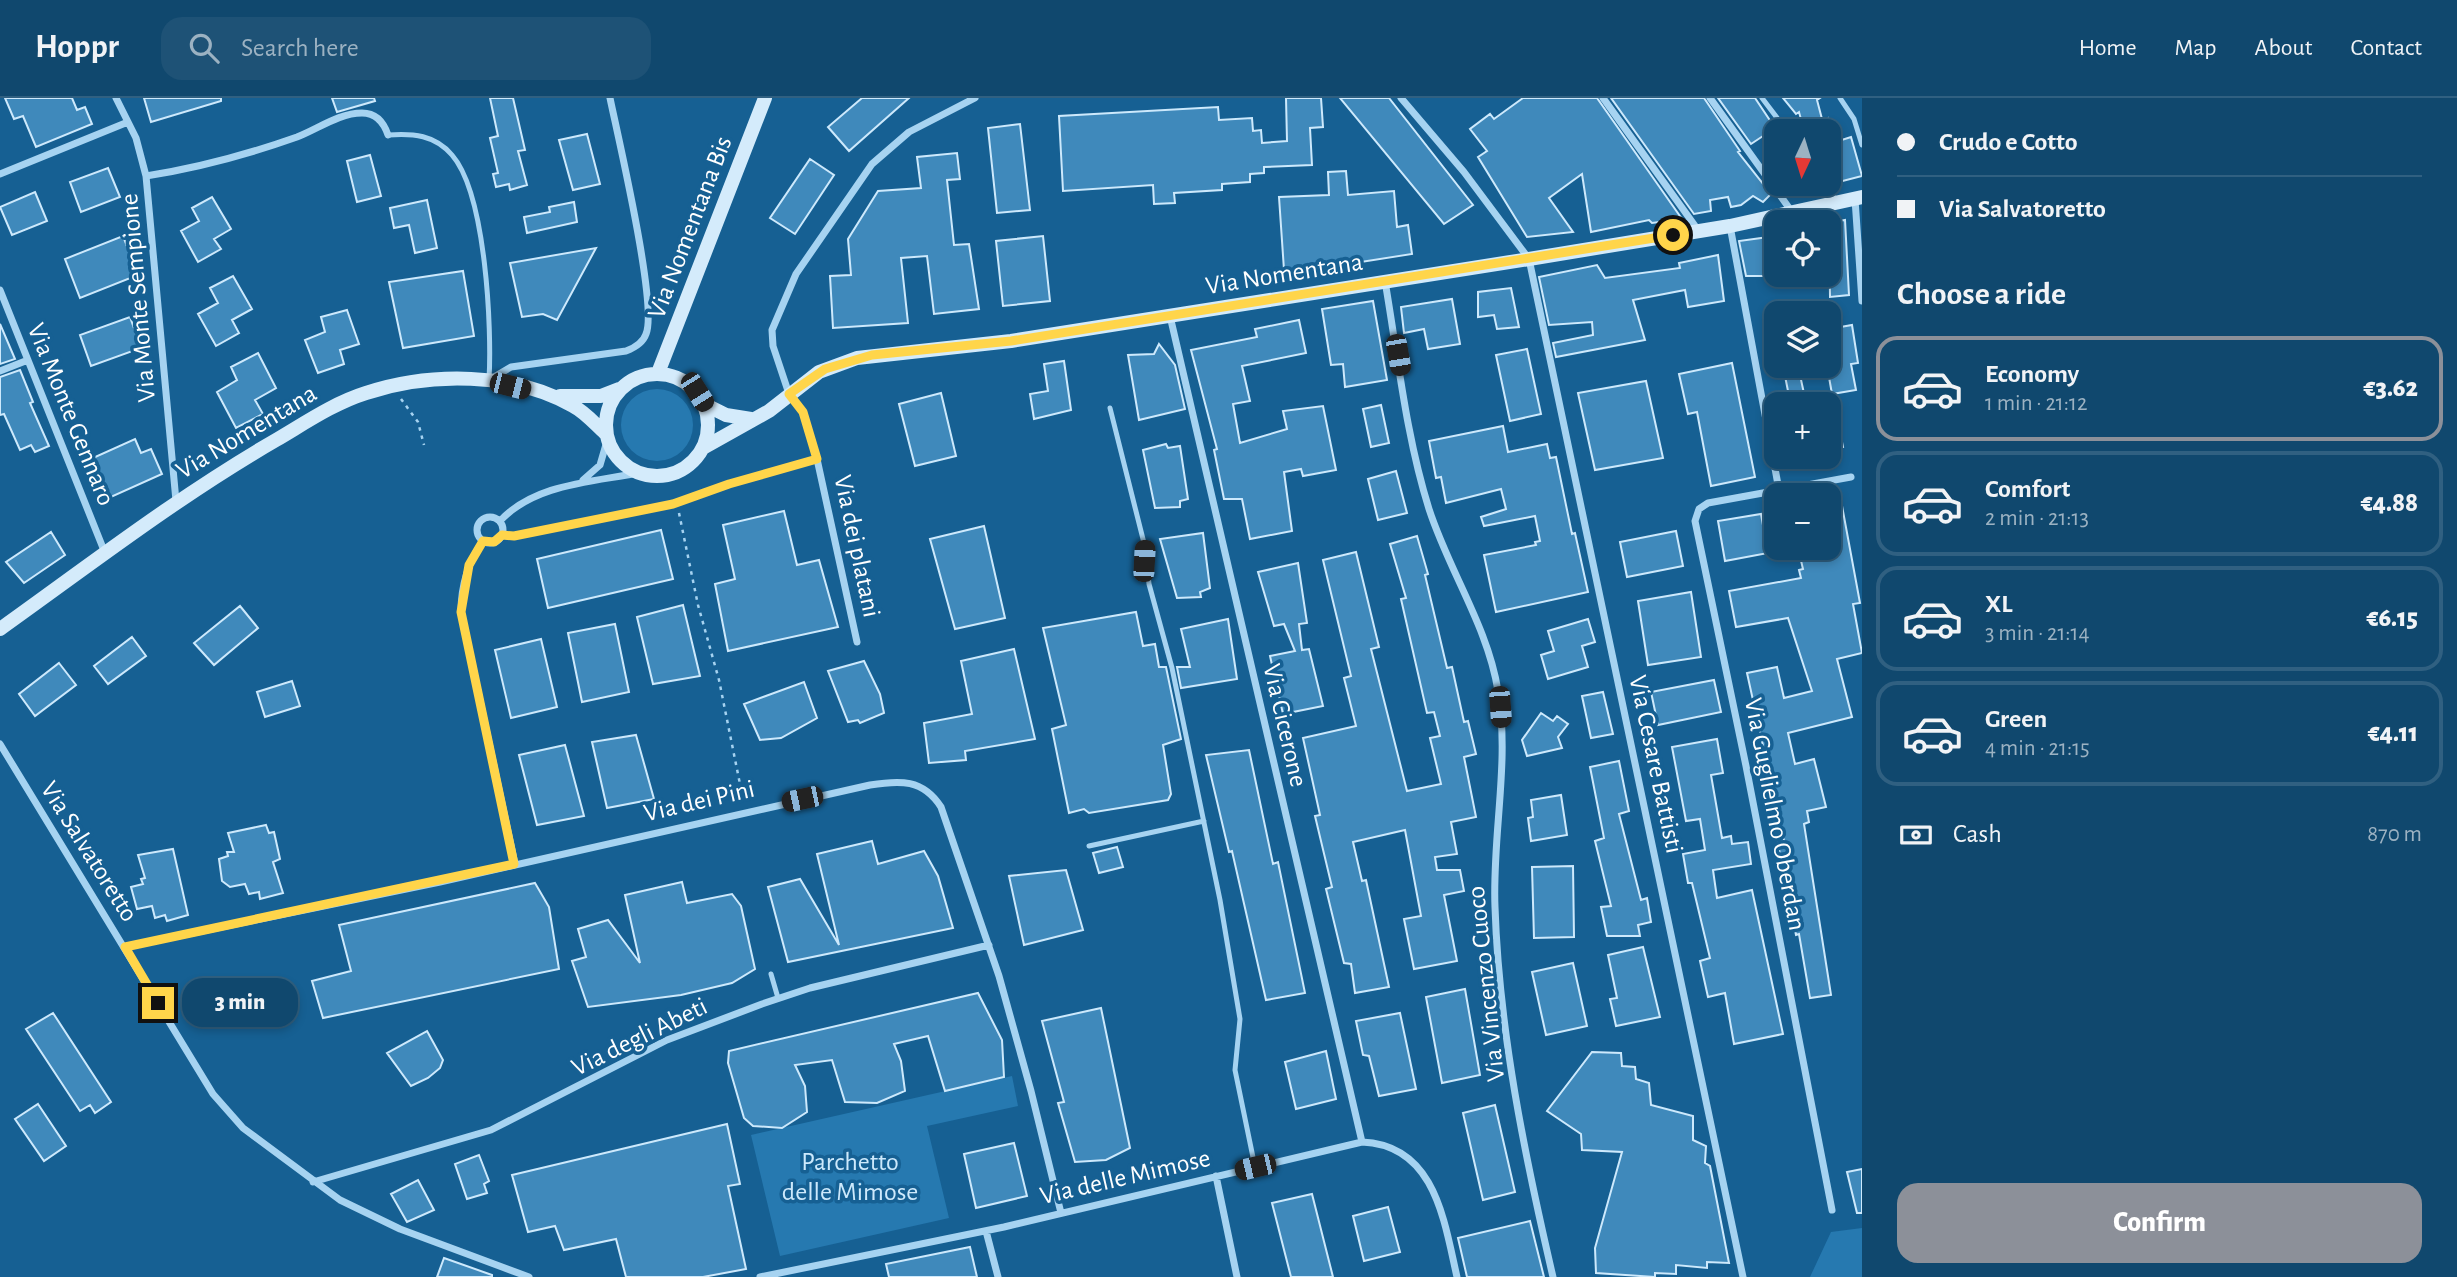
<!DOCTYPE html>
<html lang="en">
<head>
<meta charset="utf-8">
<style>
  body { margin:0; font-family:"Alegreya Sans",sans-serif; background:#1e5276; color:#f1f3f6; height:100vh; display:flex; flex-direction:column; font-size:26px; white-space:nowrap }
  * { box-sizing:border-box; margin:0 }
  p { font-size:23px; color:#9cb2c2 }
  .icon { flex:none; width:38px; height:38px; fill:none; stroke:currentColor; stroke-width:2; stroke-linecap:round; stroke-linejoin:round }
  .map { position:relative; flex:1; overflow:hidden }
  .side { display:flex; flex-direction:column; background:#10486e; width:595px }
  .side>* { flex:none }
  .hud { display:grid; align-content:center; height:154px; padding:0 35px; background:#10486e }
  .needle { width:46px; rotate:184deg }
  .controls { position:absolute; left:1764px; top:21px; display:grid; gap:14px }
  .controls a { display:grid; place-items:center; width:77px; height:77px; border-radius:14px; background:#10486e; box-shadow:0 4px 10px #0003,0 0 0 2px #306081; font-size:35px }
  .end { position:absolute; width:32px; height:32px; margin:-16px; border:9px solid #ffd54a; background:#111; box-shadow:0 0 0 4px #111 }
  .from { border-radius:50% }
  .bubble { position:absolute; height:49px; border-radius:21px; background:#10486e; box-shadow:0 4px 10px #0003,0 0 0 2px #306081; font-size:23px; font-weight:800; line-height:49px; text-align:center }
  .car { position:absolute; width:21px; height:42px; margin:-21px -10px; border-radius:9px; box-shadow:0 0 5px 2px #0007; background:linear-gradient(#222 24%,#8ab4d8 0 40%,#222 0 76%,#8ab4d8 0 86%,#222 0) }
  .hud b { display:flex; align-items:center; gap:24px; height:66px; font-size:26px }
  .hud b+b { border-top:2px solid #306081 }
  .hud i { width:18px; height:18px; background:#f1f3f6 }
  ul { padding:0; list-style:none }
  li { display:flex; align-items:center; gap:21px; height:105px; margin:0 14px 10px; padding:0 21px; border:4px solid #306081; border-radius:21px }
  li div { flex:1 }
  li b { display:block; font-size:26px }
  li em { font-style:normal; font-weight:800 }
  li.active { border-color:#8c9099 }
  li>.icon { width:63px; height:63px; stroke-width:1.5 }
  h2 { padding:0 35px; font-size:32px; line-height:84px }
  .pay { display:flex; align-items:center; gap:18px; height:77px; padding:0 35px; font-size:26px }
  .pay p { margin-inline-start:auto }
  .cta { display:flex; gap:14px; margin-top:auto; padding:14px 35px }
  .cta a { flex:1; height:80px; border-radius:21px; background:#8c9099; color:#fff; font-size:28px; font-weight:800; line-height:80px; text-align:center }
  header { display:flex; align-items:center; gap:42px; box-sizing:border-box; height:98px; padding:0 35px; background:#10486e; border-bottom:2px solid #306081 }
  header strong { font-size:33px }
  nav { display:flex; gap:38px; margin-inline-start:auto; font-size:24px }
  .search { width:490px; height:63px; background:#1e5276; display:flex; align-items:center; gap:18px; box-sizing:border-box; padding:0 24px; border-radius:21px; color:#9cb2c2; font-size:26px }
  main { display:flex; flex:1; min-height:0 }
  .map>svg:first-child { display:block }
  .green { fill:#2679b0 }
  .building { fill:#3f89bb; stroke:#cde9fc; stroke-width:2 }
  .lines { fill:none; stroke-linecap:round; stroke-linejoin:round }
  .path { stroke:#a6d3f1; stroke-width:2.5; stroke-dasharray:3.5 5; stroke-linecap:butt }
  .lane { stroke:#a6d3f1; stroke-width:5 }
  .street { stroke:#a6d3f1; stroke-width:7 }
  .secondary { stroke:#d4ebfb; stroke-width:14 }
  .route { stroke:#ffd54a; stroke-width:9 }
  .labels { text-anchor:middle; stroke-width:7; stroke-linejoin:round; paint-order:stroke }
  .street-label { font-size:26px; fill:#fff; stroke:#166093 }
  .park-label { font-size:26px; fill:#cde9fc; stroke:#166093 }
</style>
</head>
<body>
<header>
<strong>Hoppr</strong>
<div class="search"><svg class="icon" aria-label="search" viewBox="0 0 24 24"><circle cx="10" cy="10" r="6"/><path d="M15 15l6 6"/></svg>Search here</div>
<nav><a>Home</a><a>Map</a><a>About</a><a>Contact</a></nav>
</header>
<main>
<div class="map">
<svg width="1862" height="1179" viewBox="0 0 1862 1179">
  <rect width="100%" height="100%" fill="#166093"/>
  <path class="green" d="M621 327a36 36 0 1 1 72 0a36 36 0 1 1-72 0Z
    M1012 978 1018 1008 927 1028 949 1120 780 1158 751 1037Z
    M1862 1130V1179H1810L1831 1134Z"/>
  <path class="building" d="M5 0H72L77 12 85 9 92 26 36 49 23 18 14 21Z
    M144 0H221V3L151 24Z
    M332 0H374L375 3 337 14Z
    M490 0H513L525 52 518 53 527 87 510 92 509 86 496 89 493 76 498 75 490 40 498 38Z
    M862 0H909L849 53 828 29Z
    M1286 0H1321L1323 29 1310 30 1312 67 1264 69V75L1250 76V84L1222 86V92L1174 95 1175 105 1154 106 1153 87 1063 93 1059 18 1218 9 1219 22 1252 20 1253 33 1261 32 1262 45 1287 43Z
    M1340 0H1389L1473 107 1444 126Z
    M1523 0H1597L1682 121 1652 125 1649 122 1591 134 1582 76 1549 100 1573 134 1527 139 1478 59 1487 53 1470 31 1490 16 1494 21Z
    M1611 0H1704L1740 53 1738 54 1771 96 1763 104 1753 98 1741 107 1731 109 1728 99 1710 102 1711 113 1694 116Z
    M1718 0H1755L1775 30 1751 46Z
    M1783 0H1820L1817 2 1822 21 1828 20 1831 33H1793L1792 27 1802 25 1799 14 1796 16Z
    M1020 26 1030 112 997 115 988 30Z
    M587 36 600 86 573 92 559 42Z
    M1851 39 1862 78 1831 86 1829 46Z
    M957 55 960 81 947 82 954 147 969 146 979 211 934 216 927 158 901 160 908 225 833 230 830 178 851 177 848 141 878 93 921 90 917 59Z
    M370 57 381 98 357 104 347 63Z
    M810 61 834 77 795 136 770 120Z
    M108 70 120 99 81 114 70 84Z
    M1346 73 1348 97 1394 93 1397 129 1408 127 1412 156 1329 169 1284 172 1279 99 1329 97 1328 74Z
    M35 94 47 123 12 137 0 109Z
    M212 99 231 131 214 141 221 151 198 164 181 133 199 123 192 110Z
    M427 102 437 150 415 155 409 127 394 130 390 110Z
    M574 104 577 124 527 135 524 119 550 114 549 109Z
    M1845 122 1849 197 1830 199 1829 125Z
    M123 138 138 177 80 200 65 161Z
    M1043 138 1050 203 1003 208 996 143Z
    M1776 138V178H1746L1739 143Z
    M596 150 557 222 543 216 522 219 510 165Z
    M1718 157 1724 203 1688 209 1685 192 1633 202 1645 242 1556 259 1553 245 1593 237 1592 224 1549 227 1539 179 1597 167 1605 180 1680 170 1679 165Z
    M463 173 474 238 403 250 389 184Z
    M233 178 252 211 232 222 239 235 216 248 198 216 218 205 210 190Z
    M1511 190 1519 229 1497 231 1494 217 1478 219V194Z
    M1452 201 1460 246 1428 251 1424 231 1404 235 1401 209Z
    M1373 203 1387 282 1345 289 1343 266 1331 267 1322 211Z
    M347 212 359 246 340 252 344 266 318 275 305 242 325 234 321 219Z
    M130 219 141 250 91 268 80 237Z
    M1299 222 1306 255 1242 268 1250 303 1233 306 1240 345 1287 331 1283 313 1323 308 1336 372 1303 378 1301 371 1284 374 1292 433 1250 441 1242 401H1224L1214 352 1217 351 1191 252 1257 239 1255 231Z
    M0 226 15 261 0 266Z
    M1852 227 1858 265 1851 266 1856 292 1832 296 1827 268 1829 231Z
    M1159 246 1175 267 1185 311 1139 322 1128 257 1154 256Z
    M1527 251 1541 316 1510 323 1496 257Z
    M258 255 276 290 255 302 263 316 236 330 217 294 237 282 231 269Z
    M1064 263 1071 312 1034 321 1030 296 1048 293 1044 266Z
    M1732 265 1755 379 1711 388 1697 314 1688 316 1679 276Z
    M1783 268H1798L1805 300 1790 303Z
    M20 272 33 304 30 305 49 348 35 354 31 347 20 352 4 316 0 317V279Z
    M1646 283 1663 360 1595 372 1578 295Z
    M941 295 956 358 915 368 899 306Z
    M1381 307 1389 345 1371 349 1363 311Z
    M1835 309 1843 349 1829 352V310Z
    M1503 328 1508 354 1547 346 1550 360 1556 359 1572 436 1575 435 1588 494 1496 514 1484 457 1536 447 1535 444 1540 443 1535 418 1484 428 1481 419 1506 411 1501 391 1446 405 1441 379 1436 380 1429 343Z
    M135 341 141 355 151 351 162 376 102 403 84 364Z
    M1166 346 1168 350 1180 348 1188 401 1180 403V409L1155 410 1143 352Z
    M1396 373 1407 415 1378 422 1368 381Z
    M1840 397 1860 505 1853 506 1862 555 1837 561 1852 619 1788 635 1795 666 1814 661 1826 709 1807 713 1809 724 1804 726 1831 897 1810 900 1799 836 1796 837 1783 778 1778 744 1784 743 1747 575 1777 569 1784 600 1812 593 1788 520 1736 529 1729 493 1801 480 1799 472 1803 471 1798 450H1829V400Z
    M784 413 797 467 819 462 838 529 728 553 715 486 735 481 723 427Z
    M1761 416 1768 455 1725 463 1718 423Z
    M984 428 1005 520 955 531 930 441Z
    M661 432 673 481 548 510 537 461Z
    M1676 433 1683 468 1627 479 1620 444Z
    M51 434 65 457 24 485 6 464Z
    M1203 435 1210 490 1200 494 1201 499 1177 500 1160 441Z
    M1417 438 1428 476 1425 477 1447 570 1452 569 1464 624 1468 623 1476 656 1464 659 1476 719 1451 724 1457 756 1435 759 1437 772H1460L1464 793 1444 797 1457 863 1414 871 1404 821 1421 818 1405 732 1353 744 1362 783 1366 782 1389 889 1355 895 1351 866 1344 865 1326 791 1332 789 1315 718 1320 717 1303 640 1356 628 1344 580 1351 578 1323 462 1356 454 1379 549 1371 551 1407 693 1441 686 1430 640 1440 638 1434 614 1427 615 1401 501 1406 500 1390 446Z
    M1298 465 1307 525 1299 526 1302 552 1309 551 1323 608 1283 616 1270 558 1295 553 1284 526 1274 528 1258 474Z
    M1691 494 1701 559 1648 567 1638 503Z
    M683 507 700 578 653 586 637 519Z
    M240 508 258 530 214 567 194 545Z
    M1136 514 1143 548 1155 546 1159 569H1166L1181 641 1163 647 1171 696 1168 702 1089 715 1084 711 1069 715 1052 631 1066 627 1043 530Z
    M1228 521 1237 581 1181 590 1177 569H1190L1181 531Z
    M1588 521 1595 544 1582 548 1588 569 1548 581 1541 557 1554 553 1548 533Z
    M615 526 629 594 582 604 568 535Z
    M132 539 146 558 108 586 94 568Z
    M541 541 557 609 511 620 495 552Z
    M1014 551 1035 641 965 653 966 662 929 665 924 625 972 616 961 563Z
    M864 563 880 596 884 615 860 625 858 622 848 624 828 573Z
    M59 565 76 587 35 618 19 596Z
    M1714 582 1721 614 1658 627 1651 594Z
    M292 583 300 608 265 619 257 594Z
    M804 584 817 620 781 640 760 642 744 606Z
    M1603 594 1613 636 1591 640 1582 598Z
    M1541 615 1553 623 1557 618 1568 626 1558 639 1562 650 1527 658 1522 642Z
    M636 637 654 701 607 710 592 644Z
    M1717 641 1723 675 1711 677 1722 740 1731 738 1732 746 1748 744 1751 766 1713 772 1717 800 1752 792 1783 936 1734 946 1725 895 1708 899 1700 863 1710 860 1692 785H1688L1683 756 1705 752 1700 721 1686 723 1672 649Z
    M565 647 584 718 537 727 519 657Z
    M1249 652 1273 766 1278 764 1305 895 1266 902 1232 753 1229 754 1206 657Z
    M1619 663 1629 713 1619 716 1641 802 1647 800 1651 824 1638 827 1640 838H1607L1601 809 1611 808 1595 743 1604 740 1590 669Z
    M1561 697 1567 737 1531 743 1528 720 1533 719 1531 702Z
    M266 727 269 735 274 734 280 761 273 764 283 795 260 801 259 794 249 796 245 786 230 789 222 783 219 761 228 758 227 754H234L228 735Z
    M872 743 878 766 924 753 938 778 953 830 788 864 768 789 800 781 839 847 817 756Z
    M1117 749 1123 769 1099 775 1093 755Z
    M173 751 188 817 167 823 165 817 155 820 152 808 137 811 131 789 143 786 141 781 145 780 138 757Z
    M1573 768 1574 839 1534 840 1532 769Z
    M1066 772 1083 832 1024 847 1009 778Z
    M682 784 687 805 732 796 741 808 755 871 732 885 681 897 588 909 572 863 586 859 578 831 608 822 640 865 625 797Z
    M535 785 549 809 559 871 323 920 312 883 351 873 339 827Z
    M1643 849 1660 919 1616 928 1610 901 1617 900 1608 857Z
    M1573 865 1587 928 1546 937 1532 874Z
    M1465 891 1480 977 1442 985 1426 899Z
    M978 895 1002 942 1004 979 945 993 928 938 894 946 901 963 905 993 877 1005 845 1004 832 962 795 967 805 988 807 1014 782 1030 753 1028 744 1020 728 965 729 953Z
    M1101 910 1130 1050 1106 1062 1075 1064 1058 1005 1064 1004 1042 923Z
    M53 915 111 1004 95 1015 90 1007 80 1013 26 931Z
    M1400 915 1416 991 1379 998 1369 958 1363 957 1356 923Z
    M427 933 443 962 440 970 428 980 411 988 387 955Z
    M1326 953 1336 1001 1296 1011 1285 964Z
    M1592 954 1621 955 1622 968 1635 969 1636 981 1649 985 1651 1007 1693 1018V1042L1706 1048 1705 1065 1710 1068 1729 1165 1707 1164V1170L1676 1167V1176L1655 1175V1179L1596 1175 1595 1150 1622 1054 1582 1052 1581 1036 1547 1013Z
    M38 1006 66 1048 44 1063 15 1021Z
    M1495 1007 1515 1094 1483 1102 1463 1015Z
    M727 1026 740 1086 728 1088 746 1171 703 1179H626L616 1141 564 1152 555 1128 528 1134 512 1077Z
    M1014 1045 1027 1098 976 1110 964 1056Z
    M479 1057 489 1083 484 1086 487 1095 467 1101 455 1066Z
    M1862 1071V1115H1857L1847 1074Z
    M418 1082 434 1112 407 1124 391 1096Z
    M1312 1096 1333 1179H1291L1272 1105Z
    M1388 1109 1400 1154 1364 1163 1353 1118Z
    M1530 1123 1544 1179H1467L1458 1140Z
    M970 1149 977 1179H889L886 1166Z
    M444 1160 492 1177V1179H437Z"/>
  <g class="lines">
    <path class="path" d="M401 301 418 324 424 347
      M679 415 698 507 719 582 743 701 753 699"/>
    <path class="lane" d="M1762 0 1787 33
      M1840 0 1854 21 1862 47
      M388 37C413 35 435 37 452 57 486 96 492 231 489 282
      M1824 86 1836 102
      M1110 310 1145 449 1149 486 1172 570 1220 802 1240 921 1235 972 1255 1069
      M1089 748 1204 723
      M771 876 778 900"/>
    <path class="street" d="M116 0 136 40 146 78 176 403
      M1401 0 1464 74 1529 161 1743 1179
      M1603 0 1698 132
      M1710 0 1792 114
      M0 76 128 24
      M146 78C197 70 249 56 297 39 318 31 339 15 362 15 377 15 384 25 388 37
      M1855 101 1862 203
      M1730 128 1779 392
      M1385 183C1398 259 1406 338 1429 411 1449 473 1488 529 1498 593 1510 664 1492 738 1495 809 1499 933 1525 1059 1553 1179
      M0 192 105 455
      M1170 218 1362 1044
      M0 273 28 262
      M489 282 511 269 626 253C634 250 643 245 646 236 658 208 618 39 610 0
      M583 382 600 367 607 343
      M477 432a13 13 0 1 1 26 0a13 13 0 1 1-26 0Z
      M500 423C534 386 592 384 638 375
      M502 437 514 438 673 406 729 386 817 361
      M483 443C468 464 461 488 461 514L515 766
      M857 544 817 361 803 314 789 296 773 248 772 232 796 176 872 66 909 34 975 0
      M0 646 213 996 243 1030 340 1102 400 1131 529 1179
      M125 849 440 784 870 687C900 682 923 681 941 709L999 878 1031 993 1061 1115
      M1216 1078 1237 1179
      M313 1084 491 1032 667 942 762 906 810 890 989 847
      M1832 1112 1746 668 1695 423 1699 411 1708 405 1851 379
      M986 1133 998 1179
      M760 1179 1004 1129 1362 1044C1435 1047 1444 1122 1457 1179"/>
    <path class="secondary" d="M658 275 765 0
      M606 327a51 51 0 1 1 102 0a51 51 0 1 1-102 0Z
      M560 298H601L619 291
      M704 306 726 317 751 321
      M703 350 769 313 819 274 857 260 1011 243 1529 161 1730 128 1862 99
      M0 531C91 466 179 398 276 342 305 325 334 305 366 295 430 274 513 274 573 308 585 314 595 326 605 335"/>
  </g>
  <g class="lines">
    <path class="route" d="M158 905 125 849 514 766 461 514 469 467 483 443 494 444 502 437 514 438 673 406 729 386 817 361 803 314 789 296 825 271 872 257 1011 243 1673 137"/>
  </g>
  <g class="labels">
    <g class="street-label">
      <text transform="translate(689 129) rotate(-69)" y="9">Via Nomentana Bis</text>
      <text transform="translate(1284 175) rotate(-9)" y="9">Via Nomentana</text>
      <text transform="translate(137 200) rotate(-95)" y="9">Via Monte Sempione</text>
      <text transform="translate(72 316) rotate(68)" y="9">Via Monte Gennaro</text>
      <text transform="translate(246 333) rotate(-31)" y="9">Via Nomentana</text>
      <text transform="translate(858 448) rotate(78)" y="9">Via dei platani</text>
      <text transform="translate(1286 627) rotate(77)" y="9">Via Cicerone</text>
      <text transform="translate(1657 666) rotate(78)" y="9">Via Cesare Battisti</text>
      <text transform="translate(699 702) rotate(-13)" y="9">Via dei Pini</text>
      <text transform="translate(1776 716) rotate(79)" y="9">Via Guglielmo Oberdan</text>
      <text transform="translate(90 753) rotate(58)" y="9">Via Salvatoretto</text>
      <text transform="translate(1485 886) rotate(-96)" y="9">Via Vincenzo Cuoco</text>
      <text transform="translate(639 938) rotate(-26)" y="9">Via degli Abeti</text>
      <text transform="translate(1125 1078) rotate(-13)" y="9">Via delle Mimose</text>
    </g>
    <g class="park-label">
      <text x="850" y="1072">Parchetto<tspan x="850" dy="30">delle Mimose</tspan></text>
    </g>
  </g>
</svg>
<div class="controls">
<a><svg class="needle" viewBox="-14 -14 28 28"><path d="M0-13l5 13h-10z" fill="#e53935"/><path d="M0 13l5-13h-10z" fill="#9cb2c2"/></svg></a>
<a><svg class="icon" aria-label="locate" viewBox="0 0 24 24"><circle cx="12" cy="12" r="6"/><path d="M12 2v4M12 18v4M2 12h4M18 12h4"/></svg></a>
<a><svg class="icon" aria-label="layers" viewBox="0 0 24 24"><path d="M12 4l9 5-9 5-9-5zM3 14l9 5 9-5"/></svg></a>
<a>+</a>
<a>−</a>
</div>
<i class="end from" style="left:1673px;top:137px"></i>
<i class="end" style="left:158px;top:905px"></i>
<div class="bubble" style="left:182px;top:880px;width:116px">3 min</div>
<i class="car" style="left:1398px;top:257px;rotate:170deg"></i>
<i class="car" style="left:510px;top:288px;rotate:104deg"></i>
<i class="car" style="left:697px;top:294px;rotate:148deg"></i>
<i class="car" style="left:1144px;top:463px;rotate:3deg"></i>
<i class="car" style="left:1500px;top:609px;rotate:176deg"></i>
<i class="car" style="left:802px;top:701px;rotate:258deg"></i>
<i class="car" style="left:1255px;top:1069px;rotate:257deg"></i>
</div>
<section class="side">
<div class="hud">
<b><i class="from"></i>Crudo e Cotto</b>
<b><i></i>Via Salvatoretto</b>
</div>
<h2>Choose a ride</h2>
<ul>
<li class="active"><svg class="icon" aria-label="car" viewBox="0 0 24 24"><path d="M5 17H2v-5l4-1 3-4h7l3 4 3 1v5h-3M9 17h6M6 11h13"/><circle cx="7" cy="17" r="2"/><circle cx="17" cy="17" r="2"/></svg><div><b>Economy</b><p>1 min · 21:12</p></div><em>€3.62</em></li>
<li><svg class="icon" aria-label="car" viewBox="0 0 24 24"><path d="M5 17H2v-5l4-1 3-4h7l3 4 3 1v5h-3M9 17h6M6 11h13"/><circle cx="7" cy="17" r="2"/><circle cx="17" cy="17" r="2"/></svg><div><b>Comfort</b><p>2 min · 21:13</p></div><em>€4.88</em></li>
<li><svg class="icon" aria-label="car" viewBox="0 0 24 24"><path d="M5 17H2v-5l4-1 3-4h7l3 4 3 1v5h-3M9 17h6M6 11h13"/><circle cx="7" cy="17" r="2"/><circle cx="17" cy="17" r="2"/></svg><div><b>XL</b><p>3 min · 21:14</p></div><em>€6.15</em></li>
<li><svg class="icon" aria-label="car" viewBox="0 0 24 24"><path d="M5 17H2v-5l4-1 3-4h7l3 4 3 1v5h-3M9 17h6M6 11h13"/><circle cx="7" cy="17" r="2"/><circle cx="17" cy="17" r="2"/></svg><div><b>Green</b><p>4 min · 21:15</p></div><em>€4.11</em></li>
</ul>
<div class="pay"><svg class="icon" aria-label="cash" viewBox="0 0 24 24"><path d="M3 7h18v10H3z"/><circle cx="12" cy="12" r="2"/></svg>Cash<p>870 m</p></div>
<div class="cta"><a>Confirm</a></div>
</section>
</main>
</body>
</html>
